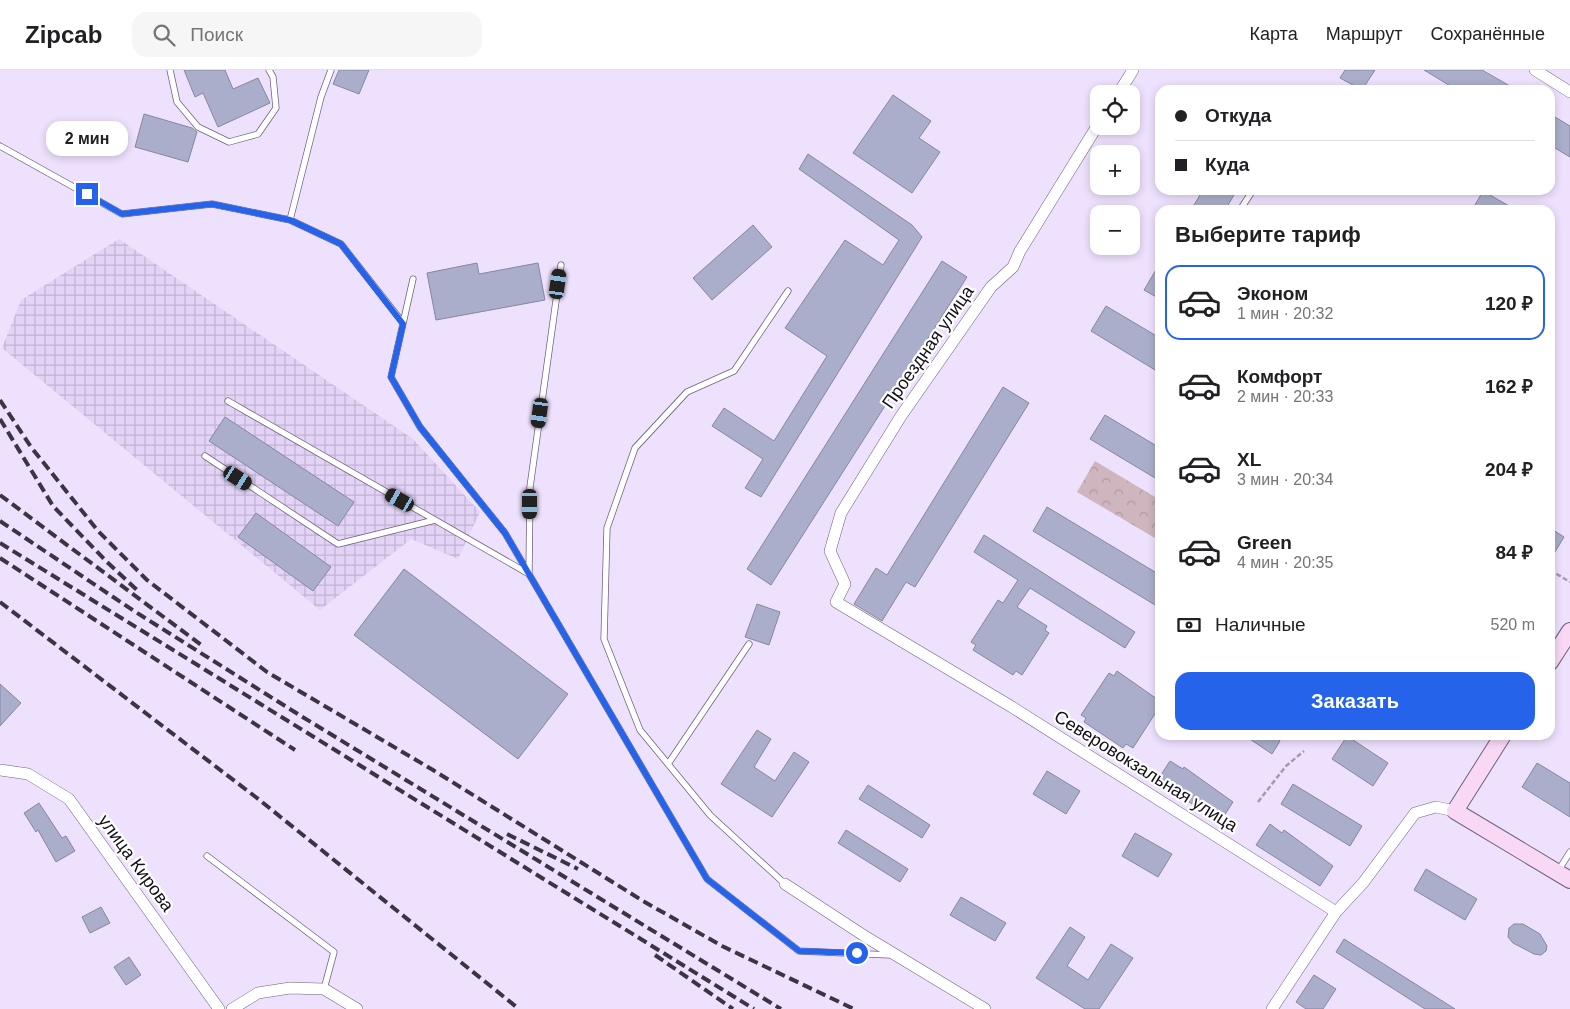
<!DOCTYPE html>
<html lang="ru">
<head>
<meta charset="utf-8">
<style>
  body { margin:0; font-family:Helvetica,sans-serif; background:#f6f6f6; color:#202124; height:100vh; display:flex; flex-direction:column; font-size:19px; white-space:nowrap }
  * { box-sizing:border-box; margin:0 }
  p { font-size:16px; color:#757577 }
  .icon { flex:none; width:28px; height:28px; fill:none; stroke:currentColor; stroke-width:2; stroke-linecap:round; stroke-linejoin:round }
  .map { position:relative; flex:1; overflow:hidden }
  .sheet { position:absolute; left:1155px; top:135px; width:400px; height:535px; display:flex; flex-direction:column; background:#fff; border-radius:15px; box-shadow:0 2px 8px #0003 }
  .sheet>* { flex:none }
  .top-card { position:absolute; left:1155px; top:15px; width:400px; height:110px; border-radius:15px; box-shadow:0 2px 8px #0003; display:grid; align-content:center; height:110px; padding:0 20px; background:#fff }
  .controls { position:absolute; left:1090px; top:15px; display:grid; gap:10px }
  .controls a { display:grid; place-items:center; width:50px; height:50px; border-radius:10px; background:#fff; box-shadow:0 2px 8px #0003; font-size:25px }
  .end { position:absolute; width:22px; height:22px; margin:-11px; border:6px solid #2563eb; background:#fff; box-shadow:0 0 0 2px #fff }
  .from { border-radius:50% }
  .bubble { position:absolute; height:35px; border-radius:15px; background:#fff; box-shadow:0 2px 8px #0003; font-size:16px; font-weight:700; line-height:35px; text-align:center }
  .car { position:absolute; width:15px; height:30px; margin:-15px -8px; border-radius:6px; box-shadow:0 0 4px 1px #0007; background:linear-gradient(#222 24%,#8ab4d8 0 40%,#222 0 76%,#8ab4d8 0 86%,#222 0) }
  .top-card b { display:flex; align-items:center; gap:18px; height:48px; font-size:19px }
  .top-card b+b { border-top:1px solid #e0e0e0 }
  .top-card i { width:12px; height:12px; background:#202124 }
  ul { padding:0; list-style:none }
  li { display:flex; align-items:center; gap:15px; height:75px; margin:0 10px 8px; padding:0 10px; border:2px solid transparent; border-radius:15px }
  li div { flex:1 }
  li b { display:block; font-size:19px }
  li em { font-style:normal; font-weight:700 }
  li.active { border-color:#2563eb }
  li>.icon { width:45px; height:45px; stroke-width:1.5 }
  h2 { padding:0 20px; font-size:22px; line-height:60px }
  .pay { display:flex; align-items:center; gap:12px; height:55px; padding:0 20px; font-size:19px }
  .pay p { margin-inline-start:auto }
  .button { display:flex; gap:10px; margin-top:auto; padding:10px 20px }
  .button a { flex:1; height:58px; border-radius:15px; background:#2563eb; color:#fff; font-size:20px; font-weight:700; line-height:58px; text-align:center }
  header { display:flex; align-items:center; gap:30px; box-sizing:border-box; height:70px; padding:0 25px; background:#fff; border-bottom:1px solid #e0e0e0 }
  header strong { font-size:24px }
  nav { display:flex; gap:28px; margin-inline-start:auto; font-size:18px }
  .search { width:350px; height:45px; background:#f6f6f6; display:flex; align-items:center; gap:12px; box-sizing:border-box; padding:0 18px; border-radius:15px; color:#757577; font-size:19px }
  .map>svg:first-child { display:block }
  .industrial { fill:url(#industrial-grid) }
  .park { fill:url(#park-crowns) }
  .building { fill:#aaaecb; stroke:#8487a3 }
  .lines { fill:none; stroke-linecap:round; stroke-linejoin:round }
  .lane-casing { stroke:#6d627b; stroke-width:7 }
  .street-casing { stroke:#6d627b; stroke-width:12 }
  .secondary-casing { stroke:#6d627b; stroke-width:18 }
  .path { stroke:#a399b0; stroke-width:2.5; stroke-dasharray:5 2.5; stroke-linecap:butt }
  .lane { stroke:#fff; stroke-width:5.5 }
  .street { stroke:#fff; stroke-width:11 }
  .secondary { stroke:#f9d8f5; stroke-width:16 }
  .rail { stroke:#3a3542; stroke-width:4; stroke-dasharray:10 5; stroke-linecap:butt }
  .route { stroke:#2563eb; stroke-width:6 }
  .labels { text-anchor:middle; stroke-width:4.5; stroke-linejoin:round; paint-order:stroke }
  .street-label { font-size:18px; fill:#120e18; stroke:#fff }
</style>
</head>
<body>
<header>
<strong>Zipcab</strong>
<div class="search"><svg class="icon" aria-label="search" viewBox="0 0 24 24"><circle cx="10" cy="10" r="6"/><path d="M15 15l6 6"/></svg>Поиск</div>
<nav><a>Карта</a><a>Маршрут</a><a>Сохранённые</a></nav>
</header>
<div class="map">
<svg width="1570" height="939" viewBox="0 0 1570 939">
  <defs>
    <pattern id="industrial-grid" width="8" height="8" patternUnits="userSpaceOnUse" patternTransform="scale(1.25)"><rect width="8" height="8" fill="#e3d3f6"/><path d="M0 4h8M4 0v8" fill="none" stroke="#c2b4d2"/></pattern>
    <pattern id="park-crowns" width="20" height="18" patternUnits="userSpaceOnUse" patternTransform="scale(1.25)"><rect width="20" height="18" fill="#cfb5bd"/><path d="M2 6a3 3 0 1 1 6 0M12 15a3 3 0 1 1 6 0" fill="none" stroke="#b19aa2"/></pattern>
  </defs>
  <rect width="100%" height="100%" fill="#eee1fe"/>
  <path class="industrial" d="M119 169 413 369 480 442 458 489 411 469 320 540 2 278 21 230Z"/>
  <path class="park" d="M1095 391 1160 430V471L1077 422Z"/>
  <path class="building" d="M184 0H225L233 19 258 8 270 33 218 57 203 23 195 27Z
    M339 0H369L359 24 333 14Z
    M1345 0H1375L1362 20 1340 8Z
    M1424 0H1482L1517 20H1457Z
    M893 25 931 51 919 68 940 82 912 123 853 83Z
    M144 44 192 58 197 62 188 92 135 77Z
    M1550 44 1570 56V87L1550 75Z
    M808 84 912 155 922 167 761 427 745 418 763 389 712 356 724 338 774 371 827 286 785 258 845 170 883 195 899 170 799 99Z
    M1203 120H1237L1225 140H1191Z
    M1483 121 1516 140H1472Z
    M753 155 772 177 712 230 693 208Z
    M942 191 967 207 771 515 747 499Z
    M477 193 479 204 538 193 545 230 436 250 427 203Z
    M1160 193V229L1144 220Z
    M1106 236 1160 268V303L1091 261Z
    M1003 317 1029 333 915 517 906 512 882 551 854 534 876 498 887 505Z
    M1105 345 1160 378V411L1090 369Z
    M225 347 354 432 338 456 209 371Z
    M1047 437 1160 505V538L1033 461Z
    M256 443 331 497 313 521 238 467Z
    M1550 458 1564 467 1550 490Z
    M984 465 1135 562 1125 578 1030 518 1017 537 1047 556 1045 560 1049 563 1022 605 1016 601 1013 605 973 580 976 575 971 572 998 530 1003 533 1018 510 974 482Z
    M404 499 568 624 518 689 354 565Z
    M757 534 780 542 769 575 745 567Z
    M1117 601 1157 629 1155 633 1160 636 1133 678 1126 674 1123 678 1084 652 1086 648 1081 645 1109 603 1114 606Z
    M0 614 21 633 0 656Z
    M757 660 771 669 754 697 775 711 794 682 809 692 772 747 721 714Z
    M1244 665H1271L1280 671 1272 684Z
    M1347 666 1388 693 1373 716 1332 689Z
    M1170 691 1183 699 1184 697 1233 732 1220 752 1157 711Z
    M1537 693 1570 713V747L1522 717Z
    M1047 701 1080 721 1066 744 1033 724Z
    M1293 714 1362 756 1350 776 1281 734Z
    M868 715 930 755 922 768 859 729Z
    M39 733 62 768 66 766 75 781 56 792 38 760 36 762 24 743Z
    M1270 754 1282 763 1284 760 1333 796 1320 816 1256 775Z
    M846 760 908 799 900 812 838 773Z
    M1135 763 1172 784 1158 807 1122 786Z
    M1426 799 1477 829 1465 850 1414 820Z
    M961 827 1006 853 995 871 950 845Z
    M101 837 110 853 90 863 82 847Z
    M1514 854H1523L1540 864 1547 876 1546 881 1541 885 1534 884 1513 873 1508 867 1509 858Z
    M1070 857 1085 867 1067 896 1088 910 1111 874 1133 888 1099 939H1085L1036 908Z
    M1344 869 1455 939H1425L1336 882Z
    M129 887 141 905 126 915 114 897Z
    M1314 905 1336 919 1323 939H1306L1296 932Z"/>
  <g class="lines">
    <defs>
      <path id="lane" d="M170 0 177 32 198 57 229 72 258 64 276 38 273 7 269 0
        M331 0 321 27 290 150 341 174 403 253
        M0 76 122 144 212 134 290 150
        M1240 140 1253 120
        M413 209 391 307 420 357 505 463 707 809 799 881 890 885
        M228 331 529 504 530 417 561 195
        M205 386 338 474 435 450
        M668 694 749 574
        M207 786 334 882 324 919
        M1558 801 1570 782
        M785 814 710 745 640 660 604 569 607 458 635 378 687 322 734 301 788 221"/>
      <path id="street" d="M1535 0 1570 22
        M1118 24 1133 0
        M1099 53 1020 181 1013 197 991 217 901 346 841 443 830 481 845 514 836 532 1012 637 1336 842 1272 939
        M0 700 28 704 69 729 219 939
        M785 814 866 867 985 939
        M1336 842 1363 813 1415 743 1436 737 1455 741
        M232 939 258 923 290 918 324 919 357 939"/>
      <path id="secondary" d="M1550 592 1570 561
        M1503 665 1455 741 1570 810"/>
    </defs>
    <use href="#lane" class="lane-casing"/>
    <use href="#street" class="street-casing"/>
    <use href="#secondary" class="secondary-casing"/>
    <path class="path" d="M1550 500 1570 512
      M1258 732 1286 696 1304 681"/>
    <use href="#lane" class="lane"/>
    <use href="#street" class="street"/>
    <use href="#secondary" class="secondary"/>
    <path class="rail" d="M0 330 31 377 98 461 147 510 267 602 433 700 643 831 722 876 854 939
      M0 349 53 436 107 492 137 520
      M0 425 204 577
      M0 451 134 541 301 646 781 939
      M0 473 754 939
      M0 488 295 680
      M0 532 257 728 519 939
      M507 764 578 799
      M655 885 733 939"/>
  </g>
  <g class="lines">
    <path class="route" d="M87 124 122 144 212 134 290 150 341 174 403 254 391 307 420 357 505 463 707 809 799 881 857 883"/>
  </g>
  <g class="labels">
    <g class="street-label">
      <text transform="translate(928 277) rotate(-55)" y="6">Проездная улица</text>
      <text transform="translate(1146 701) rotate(32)" y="6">Северовокзальная улица</text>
      <text transform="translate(136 793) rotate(54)" y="6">улица Кирова</text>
    </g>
  </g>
</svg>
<div class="controls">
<a><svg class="icon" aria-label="locate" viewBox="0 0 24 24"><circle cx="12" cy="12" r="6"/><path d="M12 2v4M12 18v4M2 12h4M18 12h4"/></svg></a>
<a>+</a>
<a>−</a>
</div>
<i class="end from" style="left:857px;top:883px"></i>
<i class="end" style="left:87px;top:124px"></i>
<div class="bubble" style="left:46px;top:51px;width:82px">2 мин</div>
<i class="car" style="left:558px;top:214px;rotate:8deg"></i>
<i class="car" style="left:540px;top:343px;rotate:188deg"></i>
<i class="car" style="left:238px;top:408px;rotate:123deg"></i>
<i class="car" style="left:400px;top:430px;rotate:300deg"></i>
<i class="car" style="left:530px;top:434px;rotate:180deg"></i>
<div class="top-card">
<b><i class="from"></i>Откуда</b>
<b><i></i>Куда</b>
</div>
<section class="sheet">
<h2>Выберите тариф</h2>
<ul>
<li class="active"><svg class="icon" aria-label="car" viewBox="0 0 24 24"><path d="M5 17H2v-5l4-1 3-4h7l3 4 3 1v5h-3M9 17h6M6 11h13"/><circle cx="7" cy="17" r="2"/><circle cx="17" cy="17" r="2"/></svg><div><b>Эконом</b><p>1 мин · 20:32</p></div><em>120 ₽</em></li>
<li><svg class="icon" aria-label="car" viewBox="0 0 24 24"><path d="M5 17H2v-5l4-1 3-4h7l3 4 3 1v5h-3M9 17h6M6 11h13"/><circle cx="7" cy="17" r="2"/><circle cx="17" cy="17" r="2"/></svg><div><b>Комфорт</b><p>2 мин · 20:33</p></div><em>162 ₽</em></li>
<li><svg class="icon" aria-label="car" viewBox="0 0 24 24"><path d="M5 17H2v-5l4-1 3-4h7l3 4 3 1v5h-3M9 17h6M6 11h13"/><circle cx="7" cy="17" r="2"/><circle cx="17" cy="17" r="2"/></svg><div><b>XL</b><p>3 мин · 20:34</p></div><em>204 ₽</em></li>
<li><svg class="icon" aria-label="car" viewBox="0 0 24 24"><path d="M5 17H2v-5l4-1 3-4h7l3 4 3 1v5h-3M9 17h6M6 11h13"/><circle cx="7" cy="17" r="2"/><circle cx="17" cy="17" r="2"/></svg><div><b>Green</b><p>4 мин · 20:35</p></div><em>84 ₽</em></li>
</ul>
<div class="pay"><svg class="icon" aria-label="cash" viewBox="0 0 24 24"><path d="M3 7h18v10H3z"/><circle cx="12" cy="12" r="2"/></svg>Наличные<p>520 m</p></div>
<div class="button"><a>Заказать</a></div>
</section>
</div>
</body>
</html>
